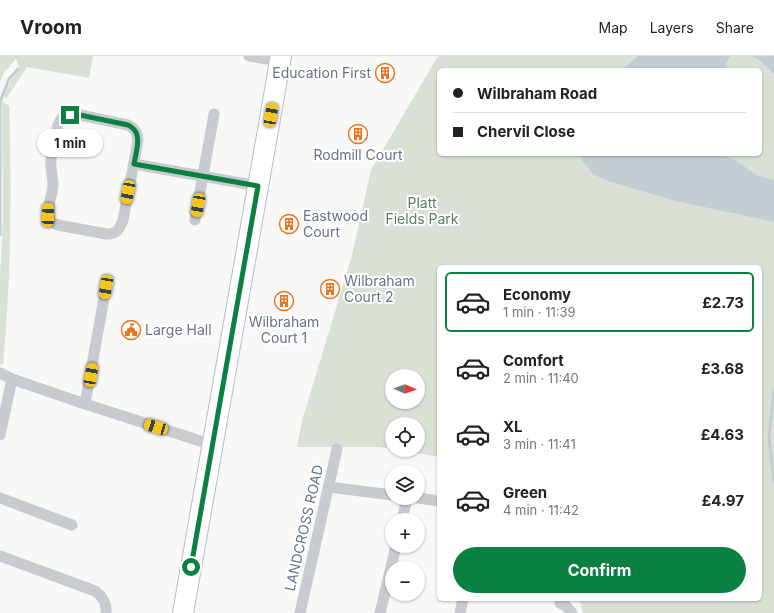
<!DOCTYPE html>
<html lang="en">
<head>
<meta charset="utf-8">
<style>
  body { margin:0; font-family:Inter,sans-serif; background:#f6f6f6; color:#222; height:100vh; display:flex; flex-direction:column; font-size:15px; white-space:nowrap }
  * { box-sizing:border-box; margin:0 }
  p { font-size:13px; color:#767676 }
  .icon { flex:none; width:22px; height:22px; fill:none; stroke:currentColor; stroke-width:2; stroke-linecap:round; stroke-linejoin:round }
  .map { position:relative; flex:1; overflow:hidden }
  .side { position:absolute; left:437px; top:209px; width:325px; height:336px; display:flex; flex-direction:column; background:#fff; border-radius:6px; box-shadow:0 1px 3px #0004 }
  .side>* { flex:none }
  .banner { position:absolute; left:437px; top:12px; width:325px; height:88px; border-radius:6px; box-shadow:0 1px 3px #0004; display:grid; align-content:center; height:88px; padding:0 16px; background:#fff }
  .needle { width:26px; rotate:92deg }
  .fabs { position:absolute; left:385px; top:313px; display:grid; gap:8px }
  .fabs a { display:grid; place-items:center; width:40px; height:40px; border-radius:50%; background:#fff; box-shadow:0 1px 3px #0004; font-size:20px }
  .end { position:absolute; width:18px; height:18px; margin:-9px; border:5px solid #0b8043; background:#fff; box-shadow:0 0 0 2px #fff }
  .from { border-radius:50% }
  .bubble { position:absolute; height:28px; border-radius:14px; background:#fff; box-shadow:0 1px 3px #0004; font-size:13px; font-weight:700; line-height:28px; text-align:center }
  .car { position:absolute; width:12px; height:24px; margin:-12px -6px; border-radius:5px; box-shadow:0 0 3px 1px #0007; background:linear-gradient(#f5c518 24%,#345 0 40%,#f5c518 0 76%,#345 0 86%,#f5c518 0) }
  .banner b { display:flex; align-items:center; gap:14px; height:38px; font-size:15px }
  .banner b+b { border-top:1px solid #e0e0e0 }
  .banner i { width:10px; height:10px; background:#222 }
  ul { padding:7px 0 0; list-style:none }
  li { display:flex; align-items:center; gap:12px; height:60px; margin:0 8px 6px; padding:0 8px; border:2px solid transparent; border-radius:6px }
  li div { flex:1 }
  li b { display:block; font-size:15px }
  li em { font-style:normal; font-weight:700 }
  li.active { border-color:#0b8043 }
  li>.icon { width:36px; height:36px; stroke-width:1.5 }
  .cta { display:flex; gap:8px; margin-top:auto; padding:8px 16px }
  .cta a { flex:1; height:46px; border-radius:24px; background:#0b8043; color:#fff; font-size:16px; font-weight:700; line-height:46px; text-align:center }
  header { display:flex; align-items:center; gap:24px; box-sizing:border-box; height:56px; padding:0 20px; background:#fff; border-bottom:1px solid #e0e0e0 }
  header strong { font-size:19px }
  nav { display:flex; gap:22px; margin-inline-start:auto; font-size:14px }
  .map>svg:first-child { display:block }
  .green { fill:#d9e1d7; fill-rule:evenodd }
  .water { fill:#c5cdd4 }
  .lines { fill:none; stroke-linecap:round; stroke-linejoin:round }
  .stream { stroke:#c5cdd4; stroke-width:3 }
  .highway-casing { stroke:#babdc1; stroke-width:22 }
  .street { stroke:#c8cbcf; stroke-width:11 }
  .highway { stroke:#fff; stroke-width:20 }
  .route { stroke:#0b8043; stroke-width:5 }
  .labels { text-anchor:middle; stroke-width:4; stroke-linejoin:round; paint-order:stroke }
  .poi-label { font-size:14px; fill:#667389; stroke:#fff; text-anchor:start }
  .park-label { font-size:14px; fill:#627a61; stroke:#fff }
  .street-label { font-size:14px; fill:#667389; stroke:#fff }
</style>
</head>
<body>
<header>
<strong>Vroom</strong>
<nav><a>Map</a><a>Layers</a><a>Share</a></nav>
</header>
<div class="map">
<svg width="774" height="557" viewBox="0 0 774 557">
  <rect width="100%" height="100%" fill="#f8f9f6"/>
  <path class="green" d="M0 0H93L89 22 27 11 6 43 4 40 11 24 20 13 16 3 4 17 0 26Z
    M438 0H774V557H583L579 543H760V211H439V401L398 394H418V368H392V393L379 391H297L302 365 352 199 371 114ZM439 14H760V98H439ZM392 320H418V346H392Z
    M2 45 9 50C12 136 11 223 3 309L0 308V221L3 162Z"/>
  <path class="water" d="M638 0H731L726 7V14H622Z
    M752 0H774V18L762 6Z
    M579 98H721L737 105 756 119 774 124V166L676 145 607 125 593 118 582 104Z"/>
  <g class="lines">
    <path class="stream" d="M0 179V46L9 23 18 13
      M774 334 769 382 774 425"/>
    <defs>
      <path id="highway" d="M183 557 281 0"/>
    </defs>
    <use href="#highway" class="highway-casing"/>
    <path class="street" d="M249 0 280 5
      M71 59H80L128 69C136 73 137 77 138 85L123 164C119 174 117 178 106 178L58 169 51 166C45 153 52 143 53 129 53 121 50 112 51 104 52 96 56 66 62 62 64 61 68 60 71 59Z
      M134 108 258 130
      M195 164 214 58
      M0 317 12 323 85 348 213 389
      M85 348 106 231
      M0 379 12 323
      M329 431 392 439
      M0 442 72 469
      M418 442 439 445
      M402 464 407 442
      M0 500 95 535C103 541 107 547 106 557
      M560 547 566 550 572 557
      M300 557 337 393
      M380 557 396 490
      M460 557 463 543"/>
    <use href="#highway" class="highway"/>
  </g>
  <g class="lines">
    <path class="route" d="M70 59H80L128 69C144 76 136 95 134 108L258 130 191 511"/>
  </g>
  <defs>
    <symbol id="building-ring" viewBox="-11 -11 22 22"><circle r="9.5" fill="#fff" stroke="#ee7520" stroke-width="1.5"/><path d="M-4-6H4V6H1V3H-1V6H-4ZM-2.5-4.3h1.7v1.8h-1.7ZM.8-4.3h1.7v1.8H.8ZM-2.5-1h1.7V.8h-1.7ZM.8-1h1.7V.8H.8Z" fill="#ee7520"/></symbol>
    <symbol id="civic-ring" viewBox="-11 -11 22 22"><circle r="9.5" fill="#fff" stroke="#ee7520" stroke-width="1.5"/><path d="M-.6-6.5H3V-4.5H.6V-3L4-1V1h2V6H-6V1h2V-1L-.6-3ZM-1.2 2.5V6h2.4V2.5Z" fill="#ee7520"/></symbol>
  </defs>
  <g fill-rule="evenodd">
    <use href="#building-ring" x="374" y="6" width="22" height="22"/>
    <use href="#building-ring" x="347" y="67" width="22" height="22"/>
    <use href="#building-ring" x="278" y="157" width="22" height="22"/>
    <use href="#building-ring" x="319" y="222" width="22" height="22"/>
    <use href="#building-ring" x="273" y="234" width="22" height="22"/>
    <use href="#civic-ring" x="120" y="263" width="22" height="22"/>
  </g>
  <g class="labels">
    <g class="poi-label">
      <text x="371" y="22" text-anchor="end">Education First</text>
      <text x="358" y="104" text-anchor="middle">Rodmill Court</text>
      <text x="303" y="165">Eastwood<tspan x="303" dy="16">Court</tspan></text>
      <text x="344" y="230">Wilbraham<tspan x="344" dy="16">Court 2</tspan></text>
      <text x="284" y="271" text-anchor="middle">Wilbraham<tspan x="284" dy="16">Court 1</tspan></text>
      <text x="145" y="279">Large Hall</text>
    </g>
    <g class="park-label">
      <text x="422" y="152">Platt<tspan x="422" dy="16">Fields Park</tspan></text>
    </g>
    <g class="street-label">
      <text transform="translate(304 472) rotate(-77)" y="5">LANDCROSS ROAD</text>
    </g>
  </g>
</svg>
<div class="fabs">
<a><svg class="needle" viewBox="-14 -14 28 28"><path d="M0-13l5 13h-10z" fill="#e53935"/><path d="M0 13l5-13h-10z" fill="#767676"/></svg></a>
<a><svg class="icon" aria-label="locate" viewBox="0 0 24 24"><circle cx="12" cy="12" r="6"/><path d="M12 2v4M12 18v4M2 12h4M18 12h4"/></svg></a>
<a><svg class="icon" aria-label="layers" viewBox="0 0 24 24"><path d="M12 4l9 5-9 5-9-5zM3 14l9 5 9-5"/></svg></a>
<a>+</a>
<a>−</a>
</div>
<i class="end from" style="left:191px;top:511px"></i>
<i class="end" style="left:70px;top:59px"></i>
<div class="bubble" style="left:37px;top:73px;width:66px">1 min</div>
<i class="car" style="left:271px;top:59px;rotate:10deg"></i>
<i class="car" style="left:128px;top:136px;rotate:191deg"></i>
<i class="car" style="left:198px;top:149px;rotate:190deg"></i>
<i class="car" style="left:48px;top:159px;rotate:2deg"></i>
<i class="car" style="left:106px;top:231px;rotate:190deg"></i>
<i class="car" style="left:91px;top:319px;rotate:10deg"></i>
<i class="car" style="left:156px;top:371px;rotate:287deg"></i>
<div class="banner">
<b><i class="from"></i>Wilbraham Road</b>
<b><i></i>Chervil Close</b>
</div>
<section class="side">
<ul>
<li class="active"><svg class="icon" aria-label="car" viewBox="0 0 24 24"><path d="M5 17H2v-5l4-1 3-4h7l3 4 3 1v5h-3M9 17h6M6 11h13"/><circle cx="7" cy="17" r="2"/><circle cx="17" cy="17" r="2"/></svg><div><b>Economy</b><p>1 min · 11:39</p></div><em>£2.73</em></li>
<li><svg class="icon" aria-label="car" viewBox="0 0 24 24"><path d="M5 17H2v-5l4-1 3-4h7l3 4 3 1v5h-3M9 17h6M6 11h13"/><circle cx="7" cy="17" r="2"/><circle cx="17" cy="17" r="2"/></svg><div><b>Comfort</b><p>2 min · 11:40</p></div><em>£3.68</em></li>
<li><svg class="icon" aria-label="car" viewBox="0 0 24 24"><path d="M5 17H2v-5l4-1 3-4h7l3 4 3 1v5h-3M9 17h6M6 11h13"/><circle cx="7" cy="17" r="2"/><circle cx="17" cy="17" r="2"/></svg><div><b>XL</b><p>3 min · 11:41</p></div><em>£4.63</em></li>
<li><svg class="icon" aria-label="car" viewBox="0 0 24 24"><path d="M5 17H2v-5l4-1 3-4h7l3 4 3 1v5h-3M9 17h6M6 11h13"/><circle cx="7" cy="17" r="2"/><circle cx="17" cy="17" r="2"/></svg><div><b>Green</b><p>4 min · 11:42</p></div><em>£4.97</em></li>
</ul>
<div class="cta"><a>Confirm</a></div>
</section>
</div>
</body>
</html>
